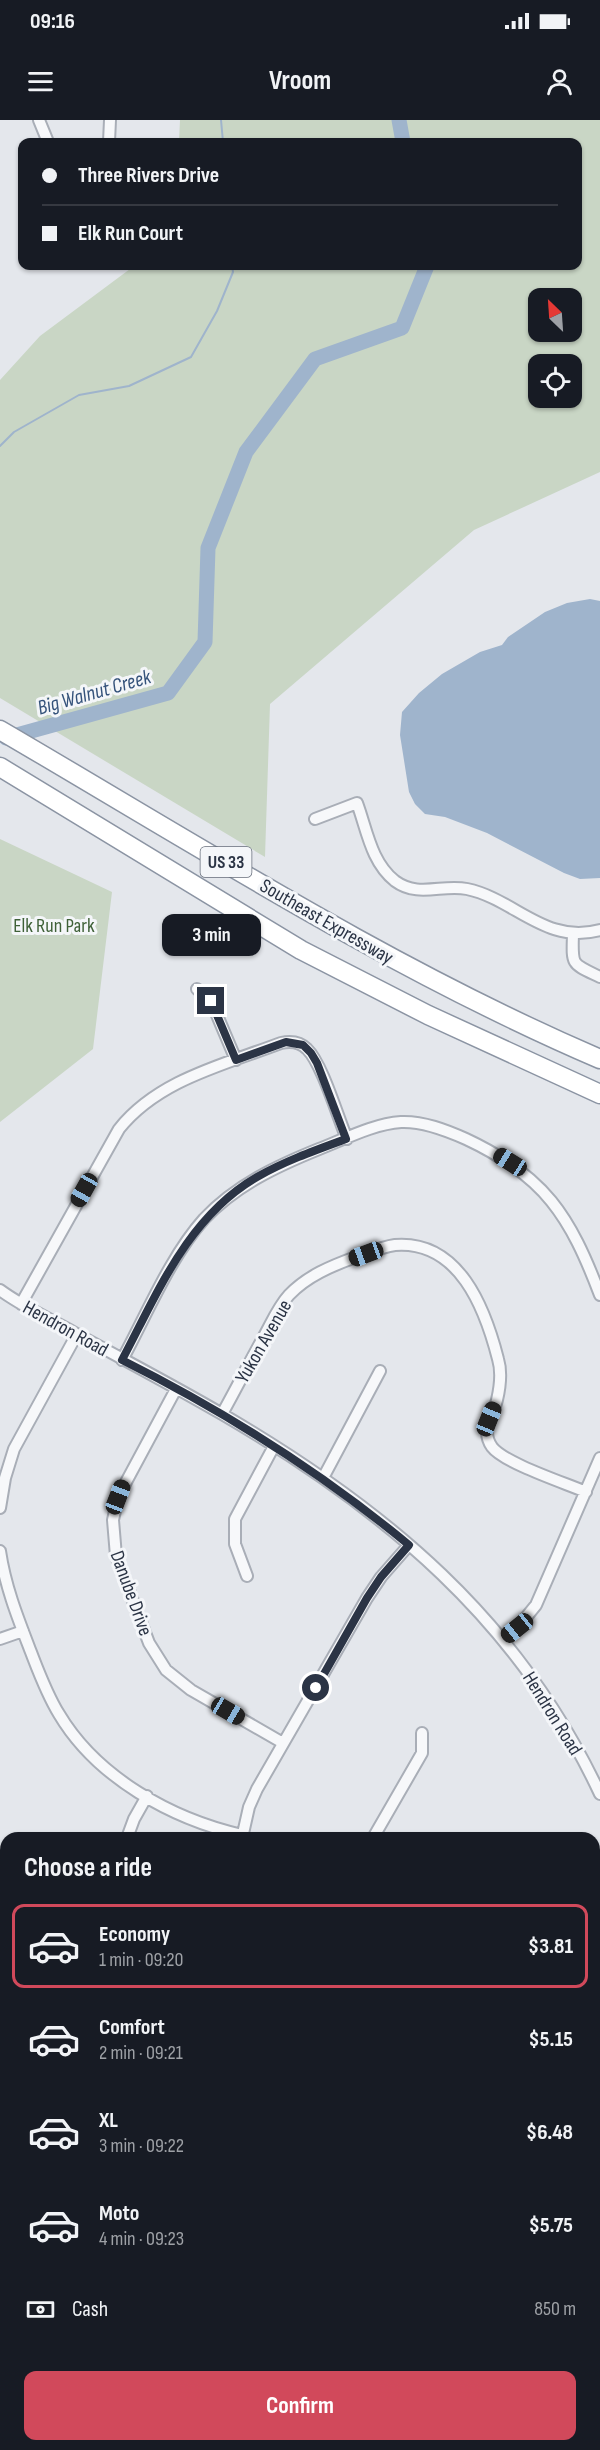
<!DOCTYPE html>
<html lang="en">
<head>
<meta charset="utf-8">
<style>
  body { margin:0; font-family:"Sofia Sans Condensed",sans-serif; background:#20242c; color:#f1f3f6; height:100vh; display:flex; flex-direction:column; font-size:22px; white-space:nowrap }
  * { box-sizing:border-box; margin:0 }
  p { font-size:20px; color:#9ea1a6 }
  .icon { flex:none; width:33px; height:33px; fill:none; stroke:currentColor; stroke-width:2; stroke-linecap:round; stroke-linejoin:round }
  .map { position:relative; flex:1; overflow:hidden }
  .drawer { position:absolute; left:0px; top:1712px; width:600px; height:620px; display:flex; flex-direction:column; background:#171b24; border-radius:18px 18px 0 0; box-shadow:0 2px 4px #0004 }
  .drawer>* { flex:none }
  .hud { position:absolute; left:18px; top:18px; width:564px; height:132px; border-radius:12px; box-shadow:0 2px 4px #0004; display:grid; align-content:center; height:132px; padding:0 24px; background:#171b24 }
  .needle { width:39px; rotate:335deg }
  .buttons { position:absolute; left:528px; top:168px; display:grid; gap:12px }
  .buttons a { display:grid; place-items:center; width:54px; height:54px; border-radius:12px; background:#171b24; box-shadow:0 2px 4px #0004; font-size:30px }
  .end { position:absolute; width:27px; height:27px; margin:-14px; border:8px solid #2b3445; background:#fff; box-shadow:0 0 0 3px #fff }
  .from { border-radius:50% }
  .bubble { position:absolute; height:42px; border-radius:12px; background:#171b24; box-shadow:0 2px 4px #0004; font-size:20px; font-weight:700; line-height:42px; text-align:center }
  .car { position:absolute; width:18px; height:36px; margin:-18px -9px; border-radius:8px; box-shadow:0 0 4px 2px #0007; background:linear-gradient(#222 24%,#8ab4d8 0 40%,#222 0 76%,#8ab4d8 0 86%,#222 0) }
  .hud b { display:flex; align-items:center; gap:21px; height:57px; font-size:22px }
  .hud b+b { border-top:2px solid #363941 }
  .hud i { width:15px; height:15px; background:#f1f3f6 }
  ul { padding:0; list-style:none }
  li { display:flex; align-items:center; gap:18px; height:84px; margin:0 12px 9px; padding:0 12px; border:3px solid transparent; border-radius:12px }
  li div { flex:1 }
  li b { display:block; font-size:22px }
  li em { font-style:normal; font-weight:700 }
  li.on { border-color:#d1495b }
  li>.icon { width:54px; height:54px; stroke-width:1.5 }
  h2 { padding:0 24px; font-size:27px; line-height:72px }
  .pay { display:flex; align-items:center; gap:15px; height:66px; padding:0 24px; font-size:22px }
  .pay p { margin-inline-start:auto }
  .button { display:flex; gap:12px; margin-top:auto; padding:12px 24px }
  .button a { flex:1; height:69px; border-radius:12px; background:#d1495b; color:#fff; font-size:24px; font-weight:700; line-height:69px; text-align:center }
  .status { display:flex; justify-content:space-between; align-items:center; height:42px; padding:0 30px; background:#171b24; direction:ltr }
  .status svg { height:16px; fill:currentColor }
  header { display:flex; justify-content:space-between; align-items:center; height:78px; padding:0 24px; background:#171b24; font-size:27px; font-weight:700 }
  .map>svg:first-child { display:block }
  .green { fill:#c9d6c5; fill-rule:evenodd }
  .water { fill:#9fb4cc }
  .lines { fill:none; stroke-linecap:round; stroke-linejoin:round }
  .stream { stroke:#9fb4cc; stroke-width:2 }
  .river { stroke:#9fb4cc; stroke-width:15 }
  .street-casing { stroke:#a9aeb7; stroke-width:14 }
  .secondary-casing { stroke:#a9aeb7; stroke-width:18 }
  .highway-casing { stroke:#8b94a3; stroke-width:21 }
  .street { stroke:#f7f8fa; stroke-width:10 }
  .secondary { stroke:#fff; stroke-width:15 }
  .highway { stroke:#fff; stroke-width:18 }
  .route { stroke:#2b3445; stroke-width:8 }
  .labels { text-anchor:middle; stroke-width:6; stroke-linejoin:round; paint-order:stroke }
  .shield { fill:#f4f6f9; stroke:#676e7b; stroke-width:1.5 }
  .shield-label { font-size:18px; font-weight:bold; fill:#2b3445 }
  .street-label { font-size:20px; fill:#2b3445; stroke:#f4f6f9 }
  .park-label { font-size:20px; fill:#3f6138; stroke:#f4f6f9 }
  .water-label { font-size:21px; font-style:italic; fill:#34527a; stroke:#f4f6f9 }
</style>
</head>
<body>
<div class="status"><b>09:16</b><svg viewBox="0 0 49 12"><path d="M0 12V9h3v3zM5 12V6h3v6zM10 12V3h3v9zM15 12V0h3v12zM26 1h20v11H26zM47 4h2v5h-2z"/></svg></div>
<header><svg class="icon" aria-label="menu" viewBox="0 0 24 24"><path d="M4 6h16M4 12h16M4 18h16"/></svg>Vroom<svg class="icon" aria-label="person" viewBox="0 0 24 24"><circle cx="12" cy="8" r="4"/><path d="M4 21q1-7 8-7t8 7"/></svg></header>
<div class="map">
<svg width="600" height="2330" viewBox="0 0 600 2330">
  <rect width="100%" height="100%" fill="#e4e7ec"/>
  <path class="green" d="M180 0H600V352L474 410 270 584 265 737 0 578V260L40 216 134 146H578V22H179ZM538 178H572V212H538ZM572 244V278H538V244Z
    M0 719 112 772 93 929 0 1002Z
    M6 2227V2325H553L556 2330H0V2230Z"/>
  <path class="water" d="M590 479 600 481V758L580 759 564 753 487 713 445 697 425 694 415 684 409 672 400 615 402 592 419 573 442 554 480 532 502 525 508 517 545 492 567 483Z"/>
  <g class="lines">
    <path class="stream" d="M221 0 223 22
      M0 326 14 312 79 275 129 266 191 237 217 191 233 152 232 146"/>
    <path class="river" d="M399 0 403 22
      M6 618 168 573 205 522 208 428 246 332 315 239 402 208 427 146"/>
    <defs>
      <path id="street" d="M39 0 48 22
        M109 22 110 0
        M315 699 357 683C367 710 371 742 395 761 418 778 442 764 467 769 515 779 545 825 600 810
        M573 814C572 846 571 843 600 857
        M197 869 211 881 236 940
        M0 1170C23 1187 50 1199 75 1213 124 1240 174 1266 222 1294 385 1389 519 1500 600 1674
        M21 1184 119 1009C158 960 223 945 281 923 290 921 299 921 307 929 322 943 338 998 347 1019
        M122 1240C147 1194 170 1137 204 1099 236 1065 277 1046 319 1029 345 1019 373 1004 401 1002 423 1001 446 1010 466 1019 545 1056 570 1096 600 1175
        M176 1269 118 1377 113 1400 116 1436 149 1523 166 1550 191 1570 283 1623
        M222 1294C236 1269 249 1243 263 1218 271 1204 278 1187 289 1175 307 1156 331 1146 356 1137 368 1133 381 1127 395 1125 459 1120 485 1188 498 1239 502 1252 500 1267 497 1280 493 1296 480 1310 492 1327 504 1343 565 1363 586 1372
        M323 1358 380 1251
        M0 1388 5 1358 14 1329 77 1214
        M0 1431C5 1465 17 1496 29 1527 38 1550 46 1573 59 1594 97 1658 172 1699 242 1715
        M247 1456 235 1424V1399L274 1326
        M0 1519 23 1511
        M503 1519 523 1501 536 1485 600 1338
        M127 1718 134 1699 147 1676
        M242 1718 249 1687 257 1669 367 1478 381 1457 409 1425
        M373 1718 422 1633V1613
        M594 1796 600 1794
        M594 1917 600 1915
        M0 2167 6 2188"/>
      <path id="secondary" d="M594 2002 600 1999
        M0 2223 6 2220"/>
      <path id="highway" d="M0 610C197 725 390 849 600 939
        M0 647 301 830 428 895 600 974"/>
    </defs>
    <use href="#street" class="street-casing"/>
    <use href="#secondary" class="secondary-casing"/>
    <use href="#highway" class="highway-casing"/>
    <use href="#street" class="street"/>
    <use href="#secondary" class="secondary"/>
    <use href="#highway" class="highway"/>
  </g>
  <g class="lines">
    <path class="route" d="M211 881 236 940 286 922 303 925 311 933 317 943 346 1019C316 1030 285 1041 257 1057 188 1097 158 1172 122 1240 224 1291 321 1352 409 1425L381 1457 367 1478 316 1568"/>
  </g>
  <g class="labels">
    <rect class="shield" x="200.5" y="727" width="51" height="30" rx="4.5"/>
    <g class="shield-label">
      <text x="226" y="748">US 33</text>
    </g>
    <g class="street-label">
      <text transform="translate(327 801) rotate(30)" y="7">Southeast Expressway</text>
      <text transform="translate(66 1208) rotate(29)" y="7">Hendron Road</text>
      <text transform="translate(263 1221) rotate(-60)" y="7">Yukon Avenue</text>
      <text transform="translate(132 1473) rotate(70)" y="7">Danube Drive</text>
      <text transform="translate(553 1593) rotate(58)" y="7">Hendron Road</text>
    </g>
    <g class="park-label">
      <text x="54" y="812">Elk Run Park</text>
    </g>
    <g class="water-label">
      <text transform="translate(94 572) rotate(-16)" y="7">Big Walnut Creek</text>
    </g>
  </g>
</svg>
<div class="buttons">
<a><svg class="needle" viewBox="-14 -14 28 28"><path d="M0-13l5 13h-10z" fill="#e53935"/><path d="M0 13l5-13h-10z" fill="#9ea1a6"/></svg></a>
<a><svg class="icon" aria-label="locate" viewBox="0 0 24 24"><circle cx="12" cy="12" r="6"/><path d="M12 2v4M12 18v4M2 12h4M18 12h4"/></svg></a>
</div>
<i class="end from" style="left:316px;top:1568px"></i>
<i class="end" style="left:211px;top:881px"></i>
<div class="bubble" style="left:162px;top:794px;width:99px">3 min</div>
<i class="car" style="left:510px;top:1042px;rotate:302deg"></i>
<i class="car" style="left:84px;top:1070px;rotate:209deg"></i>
<i class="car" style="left:366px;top:1134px;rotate:250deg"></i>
<i class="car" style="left:489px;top:1299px;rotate:22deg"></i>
<i class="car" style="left:118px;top:1377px;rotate:21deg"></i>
<i class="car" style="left:517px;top:1508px;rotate:231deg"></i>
<i class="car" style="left:228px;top:1591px;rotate:120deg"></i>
<div class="hud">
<b><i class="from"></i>Three Rivers Drive</b>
<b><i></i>Elk Run Court</b>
</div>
<section class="drawer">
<h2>Choose a ride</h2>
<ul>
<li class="on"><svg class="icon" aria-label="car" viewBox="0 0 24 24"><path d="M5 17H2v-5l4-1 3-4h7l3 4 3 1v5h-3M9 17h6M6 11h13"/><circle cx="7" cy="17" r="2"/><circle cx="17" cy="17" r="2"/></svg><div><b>Economy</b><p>1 min · 09:20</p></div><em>$3.81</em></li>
<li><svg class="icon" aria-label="car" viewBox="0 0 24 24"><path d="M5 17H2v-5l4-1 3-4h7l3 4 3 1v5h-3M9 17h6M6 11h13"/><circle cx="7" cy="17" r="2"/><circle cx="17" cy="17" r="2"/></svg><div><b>Comfort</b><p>2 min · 09:21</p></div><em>$5.15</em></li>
<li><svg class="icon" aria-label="car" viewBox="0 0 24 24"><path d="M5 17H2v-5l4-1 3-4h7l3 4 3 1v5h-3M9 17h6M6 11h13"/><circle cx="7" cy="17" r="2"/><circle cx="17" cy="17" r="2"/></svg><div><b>XL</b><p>3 min · 09:22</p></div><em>$6.48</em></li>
<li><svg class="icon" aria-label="car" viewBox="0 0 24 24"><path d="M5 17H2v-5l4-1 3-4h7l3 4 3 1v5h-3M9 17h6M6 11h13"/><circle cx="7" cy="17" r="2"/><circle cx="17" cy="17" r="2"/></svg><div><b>Moto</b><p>4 min · 09:23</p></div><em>$5.75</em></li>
</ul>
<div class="pay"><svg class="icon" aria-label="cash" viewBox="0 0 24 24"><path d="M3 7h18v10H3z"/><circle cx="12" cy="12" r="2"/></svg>Cash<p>850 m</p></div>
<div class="button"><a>Confirm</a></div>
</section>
</div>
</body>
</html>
